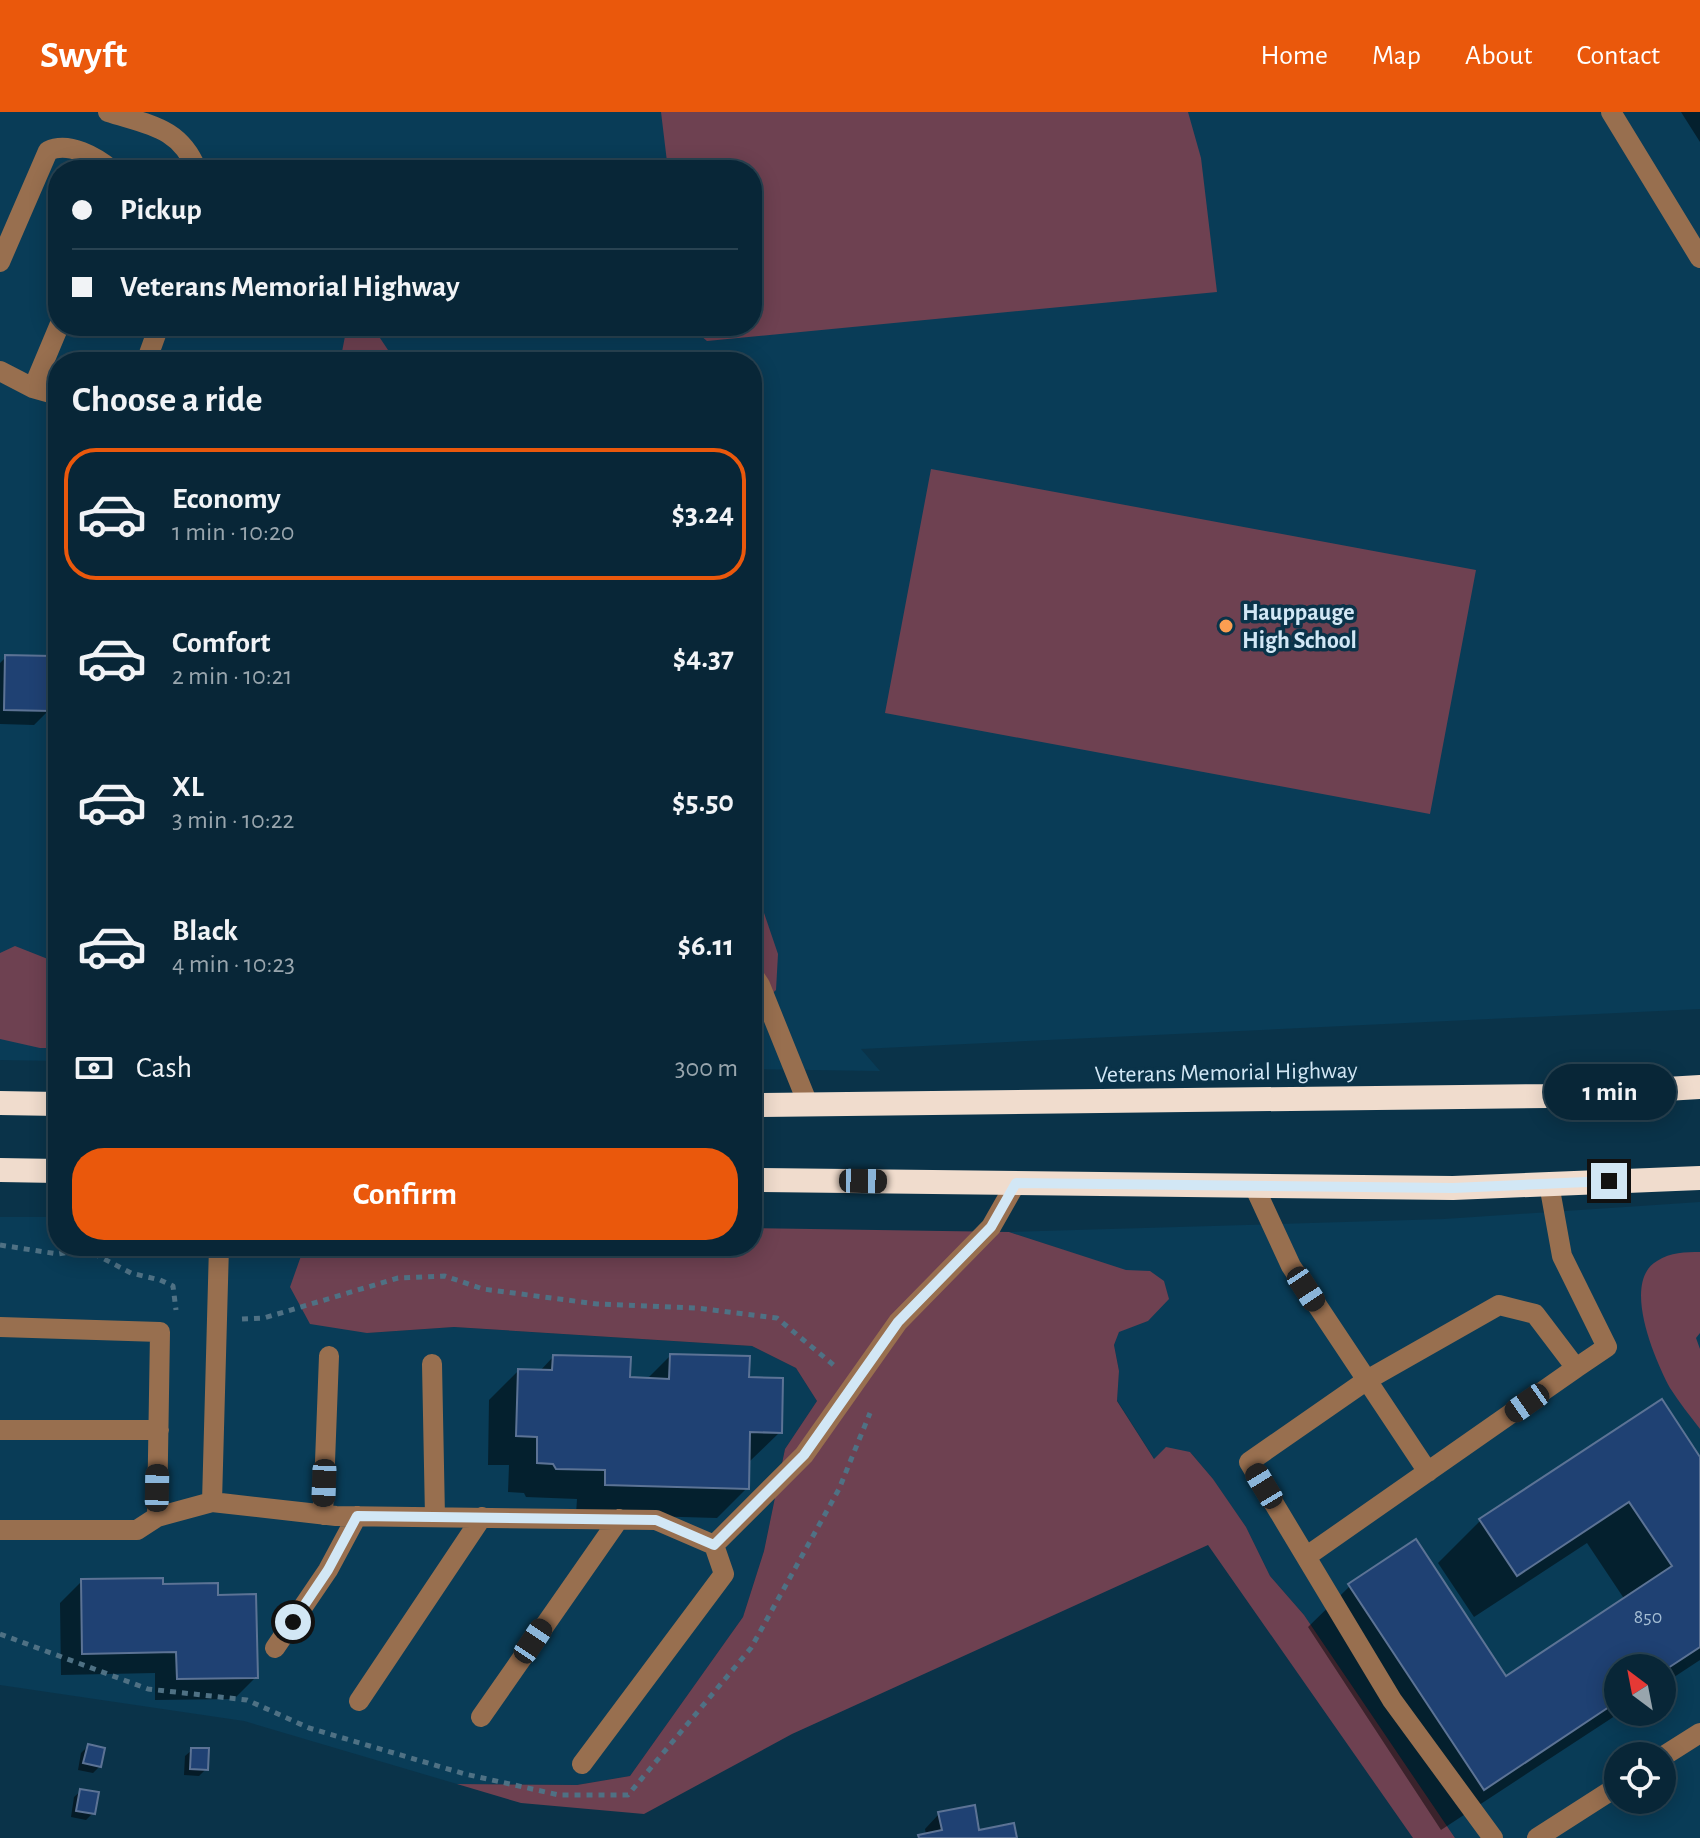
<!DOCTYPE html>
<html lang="en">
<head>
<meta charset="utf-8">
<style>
  body { margin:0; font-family:"Alegreya Sans",sans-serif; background:#163242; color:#f1f3f6; height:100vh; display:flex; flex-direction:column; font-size:30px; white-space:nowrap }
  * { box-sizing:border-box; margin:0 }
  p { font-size:26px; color:#98a5ad }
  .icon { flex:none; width:44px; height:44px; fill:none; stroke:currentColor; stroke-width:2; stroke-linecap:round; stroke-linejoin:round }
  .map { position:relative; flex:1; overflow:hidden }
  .side { position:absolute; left:48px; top:240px; width:714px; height:904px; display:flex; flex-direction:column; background:#082637; border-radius:32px; box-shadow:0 4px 20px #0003,0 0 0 2px #294352 }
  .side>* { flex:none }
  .guide { position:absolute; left:48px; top:48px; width:714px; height:176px; border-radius:32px; box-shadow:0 4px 20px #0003,0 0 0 2px #294352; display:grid; align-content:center; height:176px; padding:0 24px; background:#082637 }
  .needle { width:52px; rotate:328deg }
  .controls { position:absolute; left:1604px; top:1542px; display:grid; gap:16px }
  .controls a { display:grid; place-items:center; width:72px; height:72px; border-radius:50%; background:#082637; box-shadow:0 4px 20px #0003,0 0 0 2px #294352; font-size:40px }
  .end { position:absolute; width:36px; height:36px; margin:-18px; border:10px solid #d2e7f5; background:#111; box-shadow:0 0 0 4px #111 }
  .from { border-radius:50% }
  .bubble { position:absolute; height:56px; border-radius:28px; background:#082637; box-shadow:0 4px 20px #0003,0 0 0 2px #294352; font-size:26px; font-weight:700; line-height:56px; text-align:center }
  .car { position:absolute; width:24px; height:48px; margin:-24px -12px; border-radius:10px; box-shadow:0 0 6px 2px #0007; background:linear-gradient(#222 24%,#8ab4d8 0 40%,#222 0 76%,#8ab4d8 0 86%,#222 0) }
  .guide b { display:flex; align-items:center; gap:28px; height:76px; font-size:30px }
  .guide b+b { border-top:2px solid #294352 }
  .guide i { width:20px; height:20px; background:#f1f3f6 }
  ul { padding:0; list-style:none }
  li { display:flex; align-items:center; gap:24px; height:132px; margin:0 16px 12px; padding:0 8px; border:4px solid transparent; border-radius:32px }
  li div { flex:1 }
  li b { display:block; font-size:30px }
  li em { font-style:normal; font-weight:700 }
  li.current { border-color:#ea580c }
  li>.icon { width:72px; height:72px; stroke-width:1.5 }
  h2 { padding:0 24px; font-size:36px; line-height:96px }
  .pay { display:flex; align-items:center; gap:20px; height:88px; padding:0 24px; font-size:30px }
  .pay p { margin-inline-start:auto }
  .button { display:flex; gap:16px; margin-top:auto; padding:16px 24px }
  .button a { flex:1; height:92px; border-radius:32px; background:#ea580c; color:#fff; font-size:32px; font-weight:700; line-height:92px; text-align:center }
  header { display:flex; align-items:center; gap:48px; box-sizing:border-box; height:112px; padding:0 40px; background:#ea580c; color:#fff }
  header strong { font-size:38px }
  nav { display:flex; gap:44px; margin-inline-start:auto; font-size:28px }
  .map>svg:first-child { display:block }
  .built { fill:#093c57; fill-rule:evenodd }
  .green { fill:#6e4151 }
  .shadow { fill:#0007 }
  .building { fill:#1f4173; stroke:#5c7395; stroke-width:2 }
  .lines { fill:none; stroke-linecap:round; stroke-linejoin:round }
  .path { stroke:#4f7184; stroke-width:5; stroke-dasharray:6 6; stroke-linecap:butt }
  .minor { stroke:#986f4f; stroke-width:20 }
  .highway { stroke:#f0dccd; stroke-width:24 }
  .route { stroke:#d2e7f5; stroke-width:10 }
  .poi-dot { fill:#fb9e51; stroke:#0a3349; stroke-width:3 }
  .labels { text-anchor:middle; stroke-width:7; stroke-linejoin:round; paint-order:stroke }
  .number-label { font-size:20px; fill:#a5bed4 }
  .poi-label { font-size:24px; font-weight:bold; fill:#d2e7f5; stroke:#0a3349; text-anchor:start }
  .street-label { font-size:24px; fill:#d2e7f5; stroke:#0a3349 }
</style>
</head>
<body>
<header>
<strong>Swyft</strong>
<nav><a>Home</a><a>Map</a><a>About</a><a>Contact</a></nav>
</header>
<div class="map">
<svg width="1700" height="1726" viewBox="0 0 1700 1726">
  <rect width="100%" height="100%" fill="#0a3349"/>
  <path class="built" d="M0 0H1700V897L861 937 880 959 752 957V250H58V949L0 948ZM58 58H752V214H58Z
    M1700 1090V1726H1455L1304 1503 1270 1464 1246 1415 1213 1367 1190 1340 1155 1348 1117 1288 1119 1259 1114 1233 1119 1219 1148 1209 1150 1159H1126L1009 1120 1444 1107ZM1618 1556H1662V1600H1618ZM1618 1644H1662V1688H1618Z
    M0 1105H58V1134H310L301 1144 367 1221 454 1215 752 1234 796 1256 817 1289 785 1337 764 1439 743 1505 630 1664 577 1673 457 1672 244 1609 0 1573Z"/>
  <path class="green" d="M661 0H1188L1201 46 1217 180 707 229 689 214H752V58H668Z
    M347 214H372L396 250H340Z
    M931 357 1476 458 1430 702 885 601Z
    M752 777 760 789 778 842 776 878 752 900Z
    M15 834 58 851V936H40L0 927V841Z
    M752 1116 1009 1120 1126 1158 1150 1159 1164 1169 1169 1187 1148 1209 1119 1220 1114 1233 1119 1259 1117 1289 1154 1347 1166 1335 1190 1340 1213 1367 1246 1415 1270 1464 1304 1503 1455 1726H1413L1208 1433 792 1622 644 1702 521 1691 457 1672 577 1673 630 1664 743 1505 764 1439 785 1337 817 1289 796 1256 752 1234 454 1215 367 1221 310 1212 290 1175 301 1144 310 1134H752Z
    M1700 1140V1221L1696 1226 1700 1237V1317C1690 1304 1679 1290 1670 1276 1655 1248 1621 1170 1657 1149 1671 1140 1685 1140 1700 1140Z"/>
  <path class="shadow" d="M1681 0H1700V30Z
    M6 545 49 598 34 613 0 612V551Z
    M670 1244 780 1320 750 1349H747V1376L717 1406 576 1402 577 1387 526 1385 524 1381 508 1380 509 1353H488L489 1288 518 1259 539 1260 553 1245 628 1267 646 1268Z
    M1661 1290 1700 1349V1548L1662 1573V1556H1618V1600H1621L1441 1718 1308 1515 1350 1474 1505 1566 1625 1488 1587 1431 1474 1505 1438 1451 1480 1409Z
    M82 1469 161 1474 216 1485 256 1565 234 1587 155 1588V1561L61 1563 60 1491Z
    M88 1634 100 1654 93 1661 78 1658 81 1641Z
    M192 1638 206 1657 199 1664 184 1663 185 1644Z
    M81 1679 93 1701 86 1708 71 1705 74 1685Z
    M939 1702 978 1720 1015 1726H918L926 1723 925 1717Z"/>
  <path class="building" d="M5 543 52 544 51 599 4 598Z
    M670 1242 750 1244 749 1265 783 1266 782 1321 750 1320 749 1377 605 1373V1358L556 1357 553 1352 537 1351V1325L516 1324 518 1257 552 1258 553 1243 631 1245 630 1265 669 1267Z
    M1662 1287 1700 1345V1535L1662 1560V1556H1618V1589L1484 1678 1348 1472 1416 1427 1506 1564 1672 1454 1629 1390 1517 1464 1479 1407Z
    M163 1466V1472L218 1471V1483L256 1482 258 1566 177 1567 176 1540 82 1542 81 1467Z
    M88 1632 105 1636 101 1655 83 1651Z
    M191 1636H209L208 1658 190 1657Z
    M80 1677 99 1680 95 1702 76 1699Z
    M975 1693 979 1718 1014 1711 1017 1726H919L918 1723 942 1718 938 1700Z"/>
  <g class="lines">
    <path class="path" d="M0 1133 58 1142 85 1137 131 1161 160 1168 173 1174 176 1198
      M242 1207 264 1206 398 1166 445 1164 483 1177 597 1192 696 1196 777 1206 836 1255
      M0 1522 148 1577 247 1588 309 1616 465 1662 559 1683H628L751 1536 839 1377 870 1301"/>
    <path class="minor" d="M108 0C149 13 180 15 197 58
      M1611 0 1700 146
      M0 150 48 39C69 29 96 45 112 58
      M146 250 159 214
      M0 259 33 276 58 283
      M33 276 59 214
      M752 861 760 873 808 992
      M1549 1072 1562 1144 1607 1235 1576 1256
      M1254 1074 1291 1154 1428 1360
      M219 1134 212 1390 336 1404 656 1408 714 1433 724 1462 582 1652
      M0 1215 160 1220 157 1405
      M432 1252 435 1405
      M0 1318H159
      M323 1403 329 1244
      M0 1418H137L157 1405 212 1390
      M714 1433 804 1343 898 1210 991 1115 1016 1071
      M1307 1444 1576 1256 1535 1202 1499 1193 1367 1268 1249 1350 1392 1588 1493 1726
      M275 1536 328 1458 357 1404
      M359 1589 482 1405
      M481 1605 619 1407
      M1662 1645 1700 1621
      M1537 1726 1618 1674"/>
    <path class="highway" d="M0 991 58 992
      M752 993 1548 984 1700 975
      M0 1058 58 1059
      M752 1068 1453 1076 1700 1066"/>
  </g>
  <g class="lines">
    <path class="route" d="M293 1510 328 1458 357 1404 656 1408 714 1433 804 1343 898 1210 991 1115 1016 1071 1453 1076 1609 1069"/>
  </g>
  <circle class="poi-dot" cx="1226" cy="514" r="8"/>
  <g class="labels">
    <g class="number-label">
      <text x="1648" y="1511">850</text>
    </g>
    <g class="poi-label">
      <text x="1242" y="508">Hauppauge<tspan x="1242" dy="28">High School</tspan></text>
    </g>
    <g class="street-label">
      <text transform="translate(1226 960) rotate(-1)" y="8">Veterans Memorial Highway</text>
    </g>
  </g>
</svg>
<div class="controls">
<a><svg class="needle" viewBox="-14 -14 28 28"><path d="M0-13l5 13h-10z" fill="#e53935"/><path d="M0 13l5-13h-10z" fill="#98a5ad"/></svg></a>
<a><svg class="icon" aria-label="locate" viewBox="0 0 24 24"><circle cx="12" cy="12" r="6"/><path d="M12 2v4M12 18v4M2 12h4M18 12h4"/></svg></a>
</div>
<i class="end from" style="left:293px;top:1510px"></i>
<i class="end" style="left:1609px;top:1069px"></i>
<div class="bubble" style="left:1544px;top:952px;width:132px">1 min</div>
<i class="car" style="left:863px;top:1069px;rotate:91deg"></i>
<i class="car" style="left:1306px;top:1177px;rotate:147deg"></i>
<i class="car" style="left:1527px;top:1291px;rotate:235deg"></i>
<i class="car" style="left:324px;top:1371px;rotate:182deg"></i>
<i class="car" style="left:1264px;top:1374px;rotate:329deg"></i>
<i class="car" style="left:157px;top:1376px;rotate:1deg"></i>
<i class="car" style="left:533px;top:1529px;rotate:34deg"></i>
<div class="guide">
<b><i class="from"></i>Pickup</b>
<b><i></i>Veterans Memorial Highway</b>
</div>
<section class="side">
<h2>Choose a ride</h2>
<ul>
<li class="current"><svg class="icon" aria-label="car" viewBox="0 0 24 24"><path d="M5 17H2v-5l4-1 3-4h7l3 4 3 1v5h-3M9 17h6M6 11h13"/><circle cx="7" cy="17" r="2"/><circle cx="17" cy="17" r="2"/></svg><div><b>Economy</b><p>1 min · 10:20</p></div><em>$3.24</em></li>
<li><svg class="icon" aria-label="car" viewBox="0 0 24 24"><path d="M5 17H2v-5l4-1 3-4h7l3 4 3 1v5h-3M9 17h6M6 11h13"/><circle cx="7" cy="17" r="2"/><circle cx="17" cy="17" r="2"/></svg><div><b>Comfort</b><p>2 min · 10:21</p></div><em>$4.37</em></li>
<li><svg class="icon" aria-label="car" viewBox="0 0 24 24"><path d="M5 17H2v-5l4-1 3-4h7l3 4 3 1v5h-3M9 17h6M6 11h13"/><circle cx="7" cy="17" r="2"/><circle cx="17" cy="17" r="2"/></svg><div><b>XL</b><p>3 min · 10:22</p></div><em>$5.50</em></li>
<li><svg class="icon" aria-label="car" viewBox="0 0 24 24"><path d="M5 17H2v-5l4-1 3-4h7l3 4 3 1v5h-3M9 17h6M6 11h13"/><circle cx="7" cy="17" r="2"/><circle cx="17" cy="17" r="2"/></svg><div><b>Black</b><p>4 min · 10:23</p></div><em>$6.11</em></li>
</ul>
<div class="pay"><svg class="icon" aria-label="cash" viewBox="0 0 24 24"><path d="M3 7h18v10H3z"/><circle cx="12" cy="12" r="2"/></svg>Cash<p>300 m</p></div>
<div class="button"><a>Confirm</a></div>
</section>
</div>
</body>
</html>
